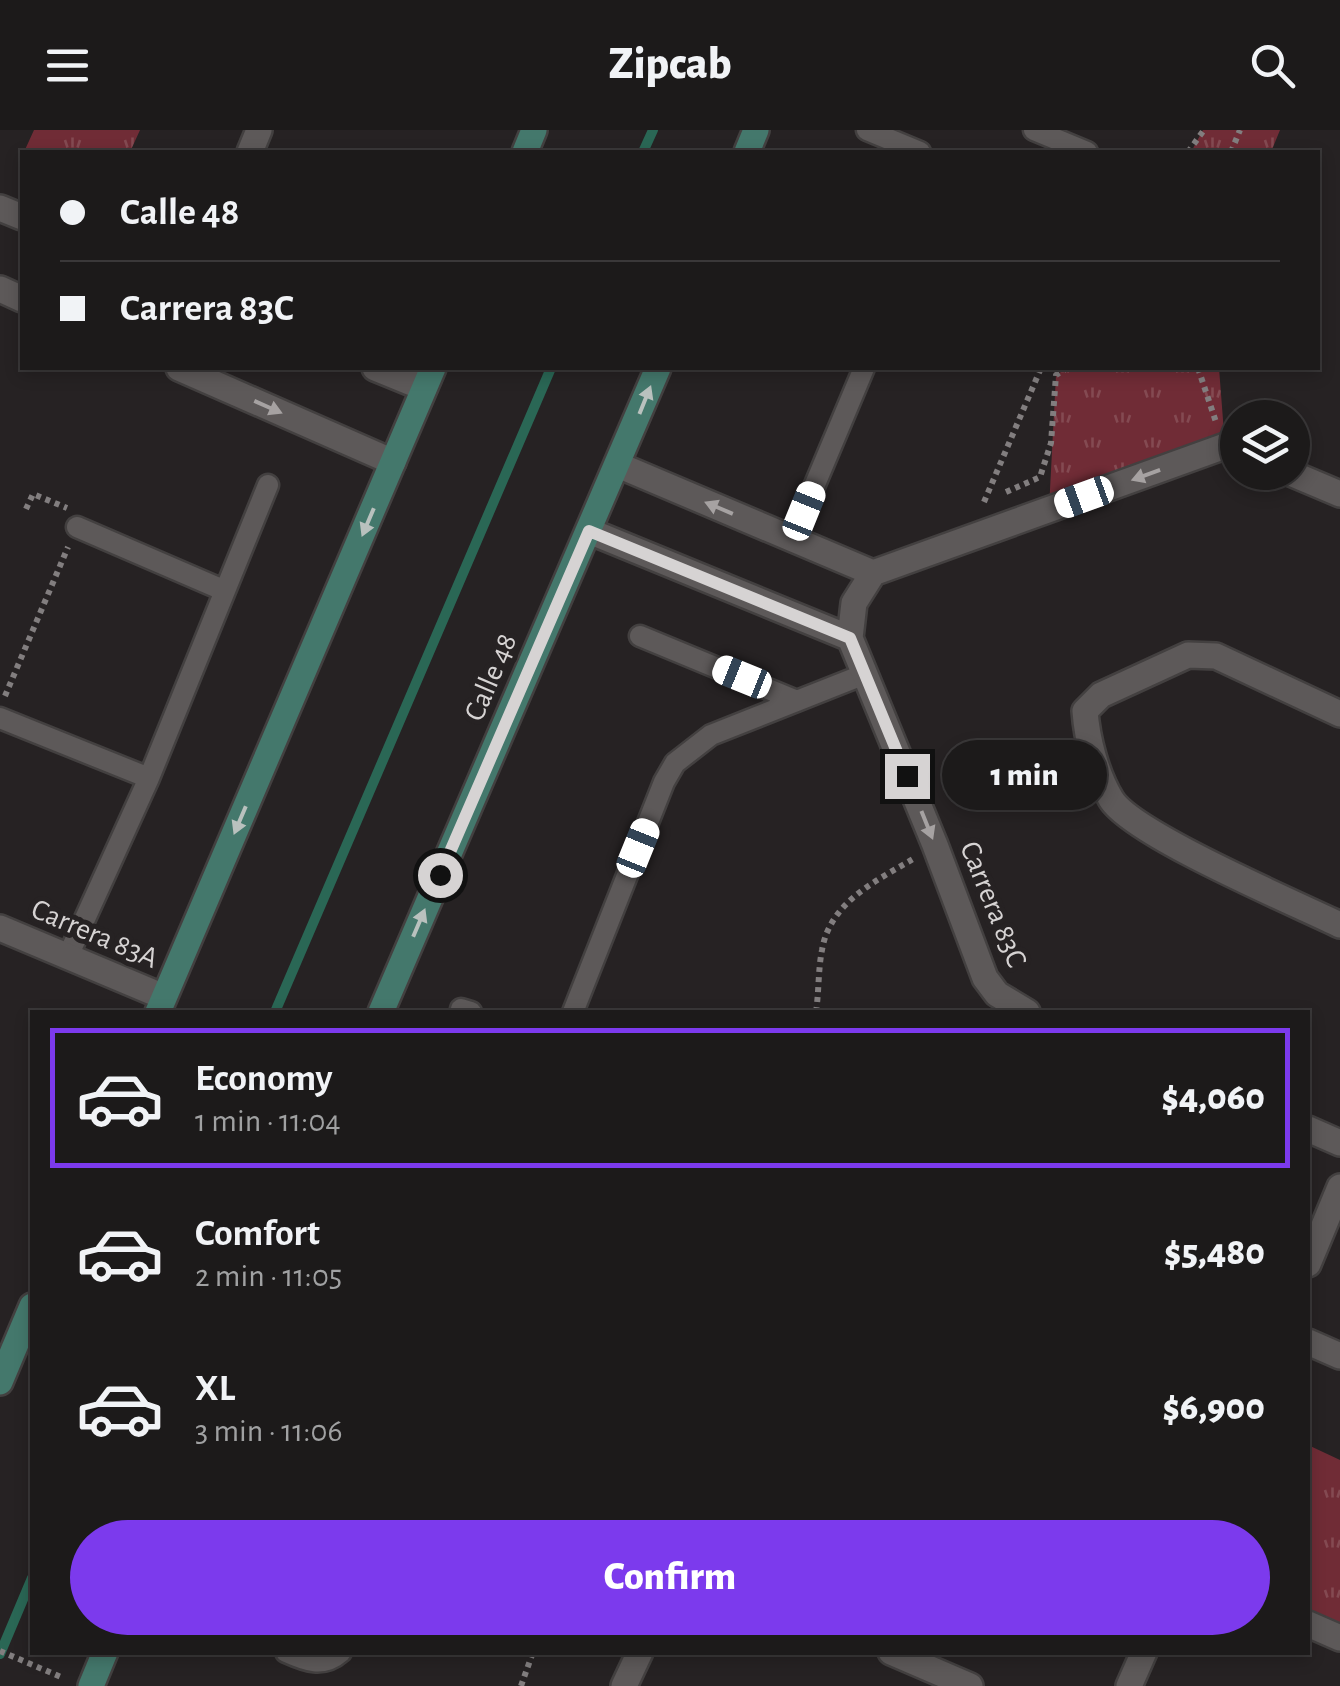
<!DOCTYPE html>
<html lang="en">
<head>
<meta charset="utf-8">
<style>
  body { margin:0; font-family:"Alegreya Sans",sans-serif; background:#252323; color:#f1f3f6; height:100vh; display:flex; flex-direction:column; font-size:38px; white-space:nowrap }
  * { box-sizing:border-box; margin:0 }
  p { font-size:32px; color:#a0a1a2 }
  .icon { flex:none; width:55px; height:55px; fill:none; stroke:currentColor; stroke-width:2; stroke-linecap:round; stroke-linejoin:round }
  .map { position:relative; flex:1; overflow:hidden }
  .side { position:absolute; left:30px; top:880px; width:1280px; height:645px; display:flex; flex-direction:column; background:#1c1a1a; border-radius:0px; box-shadow:0 5px 15px #0003,0 0 0 2px #3a3839 }
  .side>* { flex:none }
  .top-card { position:absolute; left:20px; top:20px; width:1300px; height:220px; border-radius:0px; box-shadow:0 5px 15px #0003,0 0 0 2px #3a3839; display:grid; align-content:center; height:220px; padding:0 40px; background:#1c1a1a }
  .buttons { position:absolute; left:1220px; top:270px; display:grid; gap:20px }
  .buttons a { display:grid; place-items:center; width:90px; height:90px; border-radius:50%; background:#1c1a1a; box-shadow:0 5px 15px #0003,0 0 0 2px #3a3839; font-size:50px }
  .end { position:absolute; width:45px; height:45px; margin:-22px; border:12px solid #d6d3d3; background:#111; box-shadow:0 0 0 5px #111 }
  .from { border-radius:50% }
  .bubble { position:absolute; height:70px; border-radius:35px; background:#1c1a1a; box-shadow:0 5px 15px #0003,0 0 0 2px #3a3839; font-size:32px; font-weight:800; line-height:70px; text-align:center }
  .car { position:absolute; width:30px; height:60px; margin:-30px -15px; border-radius:12px; box-shadow:0 0 8px 2px #0007; background:linear-gradient(#fff 24%,#345 0 40%,#fff 0 76%,#345 0 86%,#fff 0) }
  .top-card b { display:flex; align-items:center; gap:35px; height:95px; font-size:38px }
  .top-card b+b { border-top:2px solid #3a3839 }
  .top-card i { width:25px; height:25px; background:#f1f3f6 }
  ul { padding:18px 0 0; list-style:none }
  li { display:flex; align-items:center; gap:30px; height:140px; margin:0 20px 15px; padding:0 20px; border:5px solid transparent; border-radius:0px }
  li div { flex:1 }
  li b { display:block; font-size:38px }
  li em { font-style:normal; font-weight:800 }
  li.on { border-color:#7c3aed }
  li>.icon { width:90px; height:90px; stroke-width:1.5 }
  .button { display:flex; gap:20px; margin-top:auto; padding:20px 40px }
  .button a { flex:1; height:115px; border-radius:60px; background:#7c3aed; color:#fff; font-size:40px; font-weight:800; line-height:115px; text-align:center }
  header { display:flex; justify-content:space-between; align-items:center; height:130px; padding:0 40px; background:#1c1a1a; font-size:45px; font-weight:800 }
  .map>svg:first-child { display:block }
  .park { fill:url(#park-tufts) }
  .lines { fill:none; stroke-linecap:round; stroke-linejoin:round }
  .stream { stroke:#2a6755; stroke-width:10 }
  .service-casing { stroke:#434040; stroke-width:25 }
  .minor-casing { stroke:#434040; stroke-width:30 }
  .secondary-casing { stroke:#434040; stroke-width:30 }
  .path { stroke:#827e7f; stroke-width:6; stroke-dasharray:5 5; stroke-linecap:butt }
  .service { stroke:#5d5959; stroke-width:20 }
  .minor { stroke:#5d5959; stroke-width:25 }
  .secondary { stroke:#44786c; stroke-width:25 }
  .oneway { fill:#b9c1be }
  .oneway2 { fill:#a6a2a2 }
  .route { stroke:#d6d3d3; stroke-width:12 }
  .labels { text-anchor:middle; stroke-width:10; stroke-linejoin:round; paint-order:stroke }
  .street-label { font-size:30px; fill:#d6d3d3; stroke:#262223 }
</style>
</head>
<body>
<header><svg class="icon" aria-label="menu" viewBox="0 0 24 24"><path d="M4 6h16M4 12h16M4 18h16"/></svg>Zipcab<svg class="icon" aria-label="search" viewBox="0 0 24 24"><circle cx="10" cy="10" r="6"/><path d="M15 15l6 6"/></svg></header>
<div class="map">
<svg width="1340" height="1556" viewBox="0 0 1340 1556">
  <defs>
    <pattern id="park-tufts" width="24" height="20" patternUnits="userSpaceOnUse" patternTransform="scale(2.5)"><rect width="24" height="20" fill="#702c36"/><path d="M3 7l-1-3M5 7V3M7 7l1-3M15 17l-1-3M17 17v-4M19 17l1-3" fill="none" stroke="#844a52"/></pattern>
  </defs>
  <rect width="100%" height="100%" fill="#262223"/>
  <path class="park" d="M34 0H140L130 22H24Z
    M1203 0H1280L1271 22H1191Z
    M1067 238H1219L1225 316 1049 379 1056 245Z
    M1308 1315 1340 1330V1508L1308 1494Z"/>
  <g class="lines">
    <path class="stream" d="M643 22 653 0
      M275 882 551 238
      M0 1524 32 1448"/>
    <defs>
      <path id="service" d="M867 0 920 22
        M1034 0 1087 22
        M77 397 223 460
        M792 409 864 238
        M640 506 797 571
        M0 588 149 648
        M68 826 149 648 268 355
        M461 879 471 882
        M573 882 664 652 675 633 711 605 865 544
        M286 1522C306 1531 323 1538 341 1522"/>
      <path id="minor" d="M250 22 259 0
        M0 78 22 87
        M0 159 22 169
        M179 238 393 332
        M375 238 424 258
        M618 335 873 443
        M1288 342 1340 364
        M589 401 850 508
        M1340 584 1216 526 1188 525 1101 565 1085 581C1087 609 1096 644 1111 669 1132 704 1295 773 1340 795
        M0 798 164 867
        M1027 882 997 864 985 848 935 715 850 508 854 473 873 443 1225 316 1238 321
        M1308 999 1340 1013
        M1308 1134 1340 1057
        M1308 1212 1340 1226
        M1308 1494 1340 1508
        M891 1522 970 1556
        M624 1556 640 1522
        M1129 1556 1144 1522"/>
      <path id="secondary" d="M525 22 534 0
        M747 22 756 0
        M158 882 433 238
        M381 882 658 238
        M0 1252 32 1176
        M91 1556 105 1522"/>
    </defs>
    <use href="#service" class="service-casing"/>
    <use href="#minor" class="minor-casing"/>
    <use href="#secondary" class="secondary-casing"/>
    <path class="path" d="M1188 22 1204 0
      M1231 22 1240 0
      M1198 238 1216 292
      M1006 362 1040 347 1051 313 1056 245 1067 238
      M984 372 1041 238
      M26 379 33 364 67 378
      M5 566 68 417
      M816 882C819 862 818 840 822 820 830 772 876 751 913 729
      M0 1521 61 1547
      M521 1556 533 1522"/>
    <use href="#service" class="service"/>
    <use href="#minor" class="minor"/>
    <use href="#secondary" class="secondary"/>
  </g>
  <defs><path id="oneway-solid" d="M-6-.8H1V-3.2L6.5 0L1 3.2V.8H-6Z" transform="scale(2.5)"/></defs>
  <g class="oneway">
    <use href="#oneway-solid" transform="translate(645 270) rotate(-68)"/>
    <use href="#oneway-solid" transform="translate(368 392) rotate(113)"/>
    <use href="#oneway-solid" transform="translate(240 690) rotate(113)"/>
    <use href="#oneway-solid" transform="translate(419 793) rotate(-67)"/>
  </g>
  <g class="oneway2">
    <use href="#oneway-solid" transform="translate(268 277) rotate(24)"/>
    <use href="#oneway-solid" transform="translate(1146 345) rotate(160)"/>
    <use href="#oneway-solid" transform="translate(719 378) rotate(-157)"/>
    <use href="#oneway-solid" transform="translate(927 695) rotate(68)"/>
  </g>
  <g class="lines">
    <path class="route" d="M440 745 589 401 850 508 907 646"/>
  </g>
  <g class="labels">
    <g class="street-label">
      <text transform="translate(490 547) rotate(-67)" y="10">Calle 48</text>
      <text transform="translate(994 774) rotate(68)" y="10">Carrera 83C</text>
      <text transform="translate(95 803) rotate(23)" y="10">Carrera 83A</text>
    </g>
  </g>
</svg>
<div class="buttons">
<a><svg class="icon" aria-label="layers" viewBox="0 0 24 24"><path d="M12 4l9 5-9 5-9-5zM3 14l9 5 9-5"/></svg></a>
</div>
<i class="end from" style="left:440px;top:745px"></i>
<i class="end" style="left:907px;top:646px"></i>
<div class="bubble" style="left:942px;top:610px;width:165px">1 min</div>
<i class="car" style="left:1084px;top:367px;rotate:250deg"></i>
<i class="car" style="left:804px;top:381px;rotate:22deg"></i>
<i class="car" style="left:742px;top:547px;rotate:292deg"></i>
<i class="car" style="left:638px;top:718px;rotate:22deg"></i>
<div class="top-card">
<b><i class="from"></i>Calle 48</b>
<b><i></i>Carrera 83C</b>
</div>
<section class="side">
<ul>
<li class="on"><svg class="icon" aria-label="car" viewBox="0 0 24 24"><path d="M5 17H2v-5l4-1 3-4h7l3 4 3 1v5h-3M9 17h6M6 11h13"/><circle cx="7" cy="17" r="2"/><circle cx="17" cy="17" r="2"/></svg><div><b>Economy</b><p>1 min · 11:04</p></div><em>$4,060</em></li>
<li><svg class="icon" aria-label="car" viewBox="0 0 24 24"><path d="M5 17H2v-5l4-1 3-4h7l3 4 3 1v5h-3M9 17h6M6 11h13"/><circle cx="7" cy="17" r="2"/><circle cx="17" cy="17" r="2"/></svg><div><b>Comfort</b><p>2 min · 11:05</p></div><em>$5,480</em></li>
<li><svg class="icon" aria-label="car" viewBox="0 0 24 24"><path d="M5 17H2v-5l4-1 3-4h7l3 4 3 1v5h-3M9 17h6M6 11h13"/><circle cx="7" cy="17" r="2"/><circle cx="17" cy="17" r="2"/></svg><div><b>XL</b><p>3 min · 11:06</p></div><em>$6,900</em></li>
</ul>
<div class="button"><a>Confirm</a></div>
</section>
</div>
</body>
</html>
